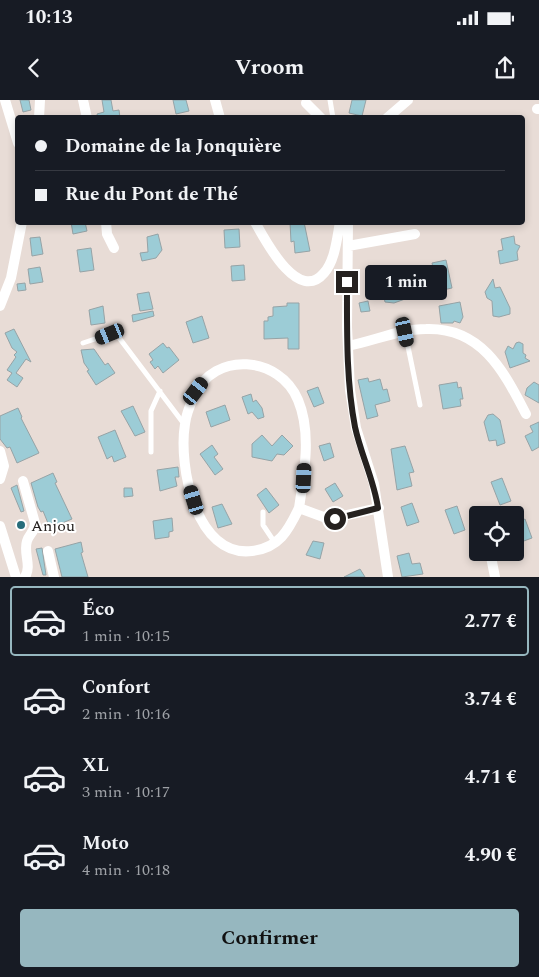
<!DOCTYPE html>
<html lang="fr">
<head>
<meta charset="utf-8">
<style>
  body { margin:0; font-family:Spectral,serif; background:#20242c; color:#f1f3f6; height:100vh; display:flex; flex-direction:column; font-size:19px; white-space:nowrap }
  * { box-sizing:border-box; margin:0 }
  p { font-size:16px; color:#9ea1a6 }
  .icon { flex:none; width:28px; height:28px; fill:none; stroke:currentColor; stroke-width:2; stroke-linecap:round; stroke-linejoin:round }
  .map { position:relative; height:477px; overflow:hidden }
  .drawer { display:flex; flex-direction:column; background:#171b24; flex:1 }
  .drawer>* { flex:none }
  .banner { position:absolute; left:15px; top:15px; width:510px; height:110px; border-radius:5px; box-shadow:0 2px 8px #0003; display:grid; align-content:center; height:110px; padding:0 20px; background:#171b24 }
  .controls { position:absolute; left:469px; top:406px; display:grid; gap:10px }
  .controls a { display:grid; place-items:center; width:55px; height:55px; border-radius:5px; background:#171b24; box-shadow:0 2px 8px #0003; font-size:25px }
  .end { position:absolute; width:22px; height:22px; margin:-11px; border:6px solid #25211f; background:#fff; box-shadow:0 0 0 2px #fff }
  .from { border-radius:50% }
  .bubble { position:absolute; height:35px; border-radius:5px; background:#171b24; box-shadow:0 2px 8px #0003; font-size:16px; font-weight:700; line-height:35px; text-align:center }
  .car { position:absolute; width:15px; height:30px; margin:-15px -8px; border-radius:6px; box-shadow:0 0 4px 1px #0007; background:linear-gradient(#222 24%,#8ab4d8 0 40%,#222 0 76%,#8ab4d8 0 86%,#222 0) }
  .banner b { display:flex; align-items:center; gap:18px; height:48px; font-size:19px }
  .banner b+b { border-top:1px solid #363941 }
  .banner i { width:12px; height:12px; background:#f1f3f6 }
  ul { padding:9px 0 0; list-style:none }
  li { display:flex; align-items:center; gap:15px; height:70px; margin:0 10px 8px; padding:0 10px; border:2px solid transparent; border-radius:5px }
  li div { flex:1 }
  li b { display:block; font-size:19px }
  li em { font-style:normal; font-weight:700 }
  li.current { border-color:#96b7bf }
  li>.icon { width:45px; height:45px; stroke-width:1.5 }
  .button { display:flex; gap:10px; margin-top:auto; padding:10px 20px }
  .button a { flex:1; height:58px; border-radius:5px; background:#96b7bf; color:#111; font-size:20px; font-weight:700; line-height:58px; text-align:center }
  .status { display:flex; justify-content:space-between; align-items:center; height:35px; padding:0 25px; background:#171b24; direction:ltr }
  .status svg { height:14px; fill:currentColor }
  header { display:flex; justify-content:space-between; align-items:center; height:65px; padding:0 20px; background:#171b24; font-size:22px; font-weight:700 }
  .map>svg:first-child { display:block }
  .building { fill:#9cccd6; stroke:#96a3a6 }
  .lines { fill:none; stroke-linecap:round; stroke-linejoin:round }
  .lane { stroke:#fff; stroke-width:5 }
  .street { stroke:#fff; stroke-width:10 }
  .route { stroke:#25211f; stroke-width:6 }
  .poi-dot { fill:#276d7b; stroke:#fff; stroke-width:2 }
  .labels { text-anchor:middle; stroke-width:4; stroke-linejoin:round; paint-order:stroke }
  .poi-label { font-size:16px; fill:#25211f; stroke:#fff; text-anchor:start }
</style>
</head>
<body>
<div class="status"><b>10:13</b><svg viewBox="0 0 49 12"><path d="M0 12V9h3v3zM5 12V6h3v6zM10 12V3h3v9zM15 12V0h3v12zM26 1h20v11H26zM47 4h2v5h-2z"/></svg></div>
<header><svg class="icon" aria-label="back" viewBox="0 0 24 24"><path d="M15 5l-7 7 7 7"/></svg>Vroom<svg class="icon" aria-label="share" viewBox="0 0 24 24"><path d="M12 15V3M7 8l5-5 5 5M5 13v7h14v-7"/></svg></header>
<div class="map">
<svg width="539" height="477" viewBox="0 0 539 477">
  <rect width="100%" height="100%" fill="#e8dcd6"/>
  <path class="building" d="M20 0H29L31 10 23 12Z
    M102 0H111L113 11 119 10 120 18H98L97 14 104 12Z
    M173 0H186L189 11 176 14Z
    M352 0H366L362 16 349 13Z
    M71 122H85L87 131 73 134Z
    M290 122H304L310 151 295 153 294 141 291 142Z
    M239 129 240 147 225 148 224 130Z
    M158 134 162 150 156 158 142 161 140 153 148 152 147 137Z
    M514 136 515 144 520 146 517 152 518 160 500 164 498 151 503 150 501 139Z
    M40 137 43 154 32 156 30 138Z
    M91 148 94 170 80 172 77 150Z
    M446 160 452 188 438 191 432 163Z
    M244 165 245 180 232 181 231 166Z
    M40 167 43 182 30 184 28 169Z
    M390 168 395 170 405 199 394 203 385 202 383 193 379 194 377 185 383 173Z
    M493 179 495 188 500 187 510 208V214L499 217 493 216 492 201 487 198 485 192Z
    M25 183 26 190 18 191 17 184Z
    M149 192 153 209 140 211 137 194Z
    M368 201 370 211 361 212 359 203Z
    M460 202 463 217 460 223 454 221 453 223H441L439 206Z
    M287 203H299V249H288V238L264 239V221H268V217L273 216V207L287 206Z
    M103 206 105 223 91 225 89 210Z
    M153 211 154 216 133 222 132 215Z
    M202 216 209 238 193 243 186 222Z
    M14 229 31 262 26 259 16 273 23 278 17 287 7 280 12 273 7 270 16 257 14 255 17 252 12 248 5 233Z
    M519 242 523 244V253L526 255 525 258 530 261 510 268 505 252 508 246 513 249 516 243Z
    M163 243 167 248 169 247 179 260 163 273 158 266 155 269 150 262 153 260 149 254Z
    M94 249 105 265 108 263 115 273 96 285 87 271 89 270 84 263 81 250Z
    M368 278 369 282 380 279 383 290 387 289 390 301 375 305 378 316 367 319 358 280Z
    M457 282 458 288 461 287 463 299H460L461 306 443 309 439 285Z
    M534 282 539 285V303L525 295 527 288Z
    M318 287 324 303 314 307 307 291Z
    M251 294 253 302 256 300 262 308 264 317 258 319 252 312 248 314 242 297Z
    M225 305 230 320 211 327 206 312Z
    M133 306 145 332 135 336 121 311Z
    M18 308 22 317 21 318 39 353 17 363 10 347 7 348 0 339V316Z
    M493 314 500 320 505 343 497 346 496 340 489 341 484 322 488 315Z
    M539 322V347L532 351 525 336 533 332 530 326Z
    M115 330 126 357 114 362 112 356 107 359 98 337Z
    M262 335 272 346 282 335 293 346 284 355 277 354 272 361 252 357V344Z
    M330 343 334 357 324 361 319 346Z
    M212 345 218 354 214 357 223 369 215 375 200 354Z
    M405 346 414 372 409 373 412 386 397 390 391 349Z
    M178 367 179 377H175L177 386 160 391 157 370Z
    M53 373 57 382 55 383 72 419 50 428 43 411 41 412 38 407 31 383Z
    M502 378 511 401 500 405 491 382Z
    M335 383 343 396 333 402 325 389Z
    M17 385 24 411 21 412 11 388Z
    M124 388H132L133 396 124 397Z
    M266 388 279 405 269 413 257 395Z
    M412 403 419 422 407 426 401 407Z
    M222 404 232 424 218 428 212 407Z
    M457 406 465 430 454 434 445 410Z
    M172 418 173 431 169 432V437L155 439 153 421Z
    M525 419 532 438 521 442 515 424Z
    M313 441 324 443 320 459 306 455Z
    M81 442 83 452 81 453 88 477H62L55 449Z
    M42 448 46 475H43L36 449Z
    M409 453 412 464 420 463 423 474 402 477 397 456Z
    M360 469 365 477H344Z"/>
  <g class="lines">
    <path class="lane" d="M330 0 333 18
      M405 232 420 305
      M83 243 110 234 117 235 184 324
      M151 352V311L160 291
      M263 412V425L275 443"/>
    <path class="street" d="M5 0 18 43
      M83 0 87 18
      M215 0 220 18
      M306 3 321 18
      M537 9H539
      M39 18 40 0
      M387 18 408 0
      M106 122 107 134 114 148
      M255 122C265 140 298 204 324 173 335 161 337 138 340 122
      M348 122 347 227 350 290 356 328 374 384 388 477
      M348 146 415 134
      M0 206 11 178 22 122
      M348 246C374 241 400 229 426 229 482 227 504 272 526 314
      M0 351 4 366 0 379
      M23 381 35 423C35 432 29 434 27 441 23 453 32 465 25 477
      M299 408C288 431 279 448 252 451 196 458 178 366 185 324 186 314 190 305 194 296 214 250 280 256 298 300 312 333 304 374 299 408L329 419 379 408
      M0 426 16 477
      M48 451 54 477
      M490 452 495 477"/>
  </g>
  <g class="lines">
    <path class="route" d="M335 419 378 408C374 380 361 355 355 327 346 280 347 230 347 182"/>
  </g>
  <circle class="poi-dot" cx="21" cy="425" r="5"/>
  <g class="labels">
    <g class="poi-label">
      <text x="31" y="431">Anjou</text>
    </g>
  </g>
</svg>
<div class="controls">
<a><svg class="icon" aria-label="locate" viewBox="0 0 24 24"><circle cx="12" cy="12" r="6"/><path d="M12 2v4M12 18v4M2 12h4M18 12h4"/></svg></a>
</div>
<i class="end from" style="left:335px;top:419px"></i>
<i class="end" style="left:347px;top:182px"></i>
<div class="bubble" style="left:365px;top:165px;width:82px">1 min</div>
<i class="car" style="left:405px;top:232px;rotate:168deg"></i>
<i class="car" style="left:110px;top:234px;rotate:248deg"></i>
<i class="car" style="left:196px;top:291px;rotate:37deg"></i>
<i class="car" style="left:304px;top:378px;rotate:3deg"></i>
<i class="car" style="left:194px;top:400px;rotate:343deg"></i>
<div class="banner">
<b><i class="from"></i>Domaine de la Jonquière</b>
<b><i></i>Rue du Pont de Thé</b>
</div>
</div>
<section class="drawer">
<ul>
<li class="current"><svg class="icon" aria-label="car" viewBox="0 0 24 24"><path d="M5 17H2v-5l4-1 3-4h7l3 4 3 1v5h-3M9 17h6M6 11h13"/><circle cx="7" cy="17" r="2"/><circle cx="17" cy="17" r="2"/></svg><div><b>Éco</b><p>1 min · 10:15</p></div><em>2.77 €</em></li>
<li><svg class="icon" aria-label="car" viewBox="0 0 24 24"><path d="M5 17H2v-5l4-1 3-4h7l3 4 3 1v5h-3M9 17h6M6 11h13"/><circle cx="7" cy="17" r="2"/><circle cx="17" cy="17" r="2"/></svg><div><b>Confort</b><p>2 min · 10:16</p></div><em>3.74 €</em></li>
<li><svg class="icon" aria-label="car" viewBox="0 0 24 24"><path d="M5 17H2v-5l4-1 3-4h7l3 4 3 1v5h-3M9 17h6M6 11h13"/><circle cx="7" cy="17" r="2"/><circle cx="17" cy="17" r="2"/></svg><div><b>XL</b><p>3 min · 10:17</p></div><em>4.71 €</em></li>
<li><svg class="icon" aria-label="car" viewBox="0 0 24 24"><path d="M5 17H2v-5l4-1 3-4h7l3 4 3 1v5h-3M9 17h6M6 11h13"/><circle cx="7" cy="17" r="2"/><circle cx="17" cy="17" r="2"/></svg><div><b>Moto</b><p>4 min · 10:18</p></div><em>4.90 €</em></li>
</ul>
<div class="button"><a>Confirmer</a></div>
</section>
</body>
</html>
